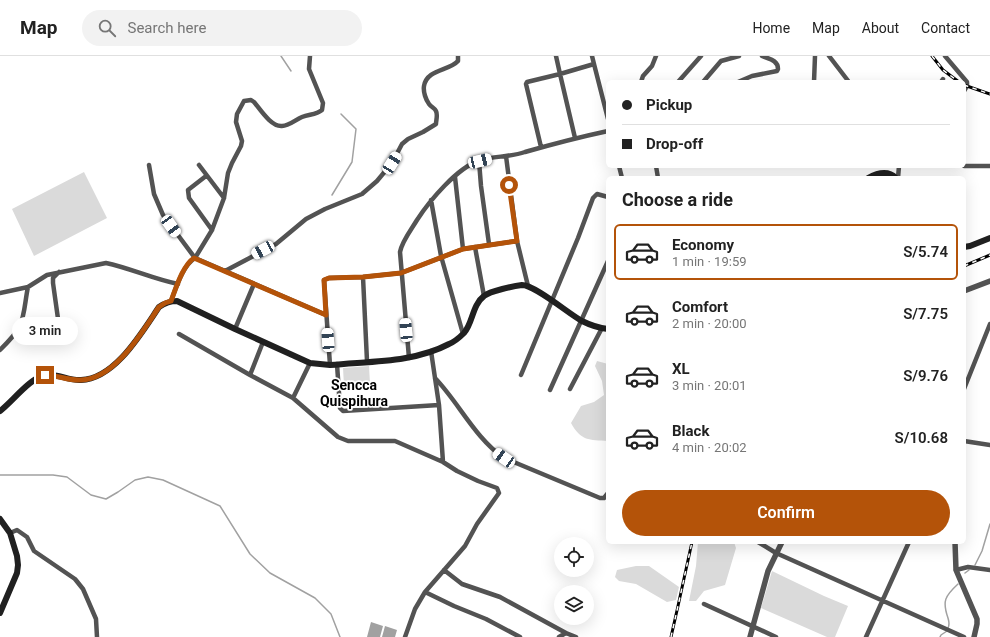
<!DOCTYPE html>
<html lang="en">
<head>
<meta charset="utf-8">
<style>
  body { margin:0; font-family:Roboto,sans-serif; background:#f2f2f2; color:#222; height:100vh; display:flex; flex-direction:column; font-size:15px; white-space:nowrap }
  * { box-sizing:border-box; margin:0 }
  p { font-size:13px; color:#767676 }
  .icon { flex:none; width:22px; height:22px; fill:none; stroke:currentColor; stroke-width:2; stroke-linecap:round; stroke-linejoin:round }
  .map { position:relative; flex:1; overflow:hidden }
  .details { position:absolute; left:606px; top:120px; width:360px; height:368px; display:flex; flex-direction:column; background:#fff; border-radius:6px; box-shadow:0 4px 16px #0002 }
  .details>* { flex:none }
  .guide { position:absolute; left:606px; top:24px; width:360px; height:88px; border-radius:6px; box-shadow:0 4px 16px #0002; display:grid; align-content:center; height:88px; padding:0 16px; background:#fff }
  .controls { position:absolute; left:554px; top:481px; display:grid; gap:8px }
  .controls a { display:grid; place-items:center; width:40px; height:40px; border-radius:50%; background:#fff; box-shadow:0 4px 16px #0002; font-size:20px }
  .end { position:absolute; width:18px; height:18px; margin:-9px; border:5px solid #b45309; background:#fff; box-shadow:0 0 0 2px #fff }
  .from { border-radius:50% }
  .bubble { position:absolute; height:28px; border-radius:14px; background:#fff; box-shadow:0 4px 16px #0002; font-size:13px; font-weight:600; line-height:28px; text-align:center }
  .car { position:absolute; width:12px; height:24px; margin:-12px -6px; border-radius:5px; box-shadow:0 0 3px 1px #0007; background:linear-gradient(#fff 24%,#345 0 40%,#fff 0 76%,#345 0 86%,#fff 0) }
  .guide b { display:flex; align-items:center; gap:14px; height:38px; font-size:15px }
  .guide b+b { border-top:1px solid #e0e0e0 }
  .guide i { width:10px; height:10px; background:#222 }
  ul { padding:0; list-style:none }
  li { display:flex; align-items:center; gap:12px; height:56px; margin:0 8px 6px; padding:0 8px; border:2px solid transparent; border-radius:6px }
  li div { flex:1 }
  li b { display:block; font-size:15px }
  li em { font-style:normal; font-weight:600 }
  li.active { border-color:#b45309 }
  li>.icon { width:36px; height:36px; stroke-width:1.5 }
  h2 { padding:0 16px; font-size:18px; line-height:48px }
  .action { display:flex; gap:8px; margin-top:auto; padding:8px 16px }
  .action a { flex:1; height:46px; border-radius:24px; background:#b45309; color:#fff; font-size:16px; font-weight:600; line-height:46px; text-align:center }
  header { display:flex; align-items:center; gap:24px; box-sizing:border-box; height:56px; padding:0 20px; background:#fff; border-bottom:1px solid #e0e0e0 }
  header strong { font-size:19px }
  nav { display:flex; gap:22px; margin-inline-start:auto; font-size:14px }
  .search { width:280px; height:36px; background:#f2f2f2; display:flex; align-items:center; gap:10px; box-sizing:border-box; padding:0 14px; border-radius:22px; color:#767676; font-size:15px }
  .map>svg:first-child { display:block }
  .green { fill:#dadada }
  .water { fill:#a1a1a1 }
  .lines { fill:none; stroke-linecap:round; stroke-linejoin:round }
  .stream { stroke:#a1a1a1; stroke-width:1.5 }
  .minor { stroke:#535353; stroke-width:4.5 }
  .tertiary { stroke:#535353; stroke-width:5.5 }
  .secondary { stroke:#202020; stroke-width:6 }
  .rail-casing { stroke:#000; stroke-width:3 }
  .rail { stroke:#fff; stroke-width:1.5; stroke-dasharray:4.5; stroke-linecap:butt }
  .route { stroke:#b45309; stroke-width:5 }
  .labels { text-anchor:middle; stroke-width:3.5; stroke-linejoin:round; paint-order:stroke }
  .neighbourhood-label { font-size:14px; font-weight:bold; fill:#000; stroke:#fff }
</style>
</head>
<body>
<header>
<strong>Map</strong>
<div class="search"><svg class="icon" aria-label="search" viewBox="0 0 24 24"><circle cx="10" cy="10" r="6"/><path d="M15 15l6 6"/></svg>Search here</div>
<nav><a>Home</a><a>Map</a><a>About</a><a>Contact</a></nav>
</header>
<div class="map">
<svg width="990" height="581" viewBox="0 0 990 581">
  <rect width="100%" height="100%" fill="#fff"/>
  <path class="green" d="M84 116 107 162 34 200 12 153Z
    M597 305 608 308V385C589 384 581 385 571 367L581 350 594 346 604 339 602 325 595 310Z
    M369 310 370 328 344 330 343 312Z
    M698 486H734L736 492 725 529 704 535 696 545H689L696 510Z
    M636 510H649L679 531 676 544 667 546 636 528 619 525 615 521 617 514Z
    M772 515 824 540 848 550 835 581H827L761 552Z"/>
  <path class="water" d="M371 566 383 570 380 581H367Z
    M385 570 397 574 395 581H382Z"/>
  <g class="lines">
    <path class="stream" d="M281 0 291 15
      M332 139 352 106 356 73 341 58
      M0 419H53L67 421 91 439 106 443 118 436 135 424 148 421 163 424 220 450 250 498 270 517 315 542 331 558 340 581
      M975 509 982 495 990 468
      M965 517 969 514
      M948 572C950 568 949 566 948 562 942 545 945 540 958 528
      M940 581 941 579 947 575"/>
    <path class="minor" d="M592 0 594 8
      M829 0 849 26
      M945 0 967 26V30L964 35
      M641 26 643 20 652 10 656 0
      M678 26 701 0
      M703 26 721 5 739 0
      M738 26 752 20 777 15 778 13C778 4 769 3 762 0
      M814 26 815 0
      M941 26 943 23
      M575 82 560 18 594 8 608 63
      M541 91 526 28 527 26 560 18 556 0
      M479 105 481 130 489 188
      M149 109 154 138 163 159 195 202 326 259
      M199 109 224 142
      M619 110 622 122
      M656 110 658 122
      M964 110H990
      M206 120 188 134 189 142 212 174
      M455 121 463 193
      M898 122 899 110
      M431 144 441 200 463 278
      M517 185 528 230
      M475 191 484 240
      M225 215 276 188 306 163 325 153 362 138 377 125 392 107 402 88 408 83 423 76 436 68C436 64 438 59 436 55 435 52 431 51 429 48 426 44 423 36 424 30 427 13 449 15 458 5V0
      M59 216 53 222V227L60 277
      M363 221 367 305
      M0 237 28 231 47 219 106 207C130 212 153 223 178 228
      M171 245C176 232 183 209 195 202L212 174 224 142 228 117 232 107 241 90 242 85 236 66 237 58 244 45 251 44 254 46C260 53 271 71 282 70 289 70 295 64 302 61 309 58 316 59 322 54L323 47 309 13 310 0
      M235 273 254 228
      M179 278 250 319 293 342 338 381 348 385H395L443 406 457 415 478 425 497 432 499 437 477 468 465 490 425 536
      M0 294C7 287 14 280 19 272 25 260 25 244 28 231
      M431 295 439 349 443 406
      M409 302 400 196C402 185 411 174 417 164 430 144 457 112 480 104 495 100 511 101 525 96 553 88 580 81 608 75
      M337 308 340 352 343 355 439 349
      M330 309 324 224 329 222 363 221 401 217 463 193 517 185 506 100
      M250 319 263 286
      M521 319 578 182 593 142 597 138 608 141
      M435 322C459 347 475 382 504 402L600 442H604L608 437
      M570 333 602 272
      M964 333 990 268
      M550 334 608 205
      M293 342 310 307
      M964 385 990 389
      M10 477 17 474 27 481 34 495 75 523 83 533 96 563 97 581
      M758 486 776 497 964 581
      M444 514 462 528 500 541 566 577 576 581
      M956 514 968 511 990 514
      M704 548 776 581
      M405 581 415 553 425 536 454 550 486 563 520 581
      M559 581 566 577
      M866 581 909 486"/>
    <path class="tertiary" d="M964 235 990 225
      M955 486 956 514 977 563V568L974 581
      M750 581 768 515 782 486"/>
    <path class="secondary" d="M868 122C877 117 888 114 896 122
      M964 191 970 190 990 182
      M0 355C12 346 30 322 45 319 57 317 69 325 81 324 115 323 142 276 159 251 165 247 170 245 177 245L235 273 310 307 330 309C369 305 413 307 449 288 454 286 460 281 464 277 473 267 472 249 484 240 490 235 514 230 522 229 535 229 569 258 582 265 590 269 599 272 608 273
      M0 463 10 477 17 500 18 509 17 517 0 557"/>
    <defs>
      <path id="rail" d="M932 0 943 14 959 26
        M964 29 990 38
        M964 210 990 199
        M671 581 678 550 692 486"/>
    </defs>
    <use href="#rail" class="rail-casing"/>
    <use href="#rail" class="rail"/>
  </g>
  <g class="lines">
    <path class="route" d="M45 319C57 319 69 325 81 324 115 323 142 276 159 251L165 247 171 245C176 232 183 209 194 202L326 259 324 224 329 222 363 221 401 217 463 193 517 185 509 129"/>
  </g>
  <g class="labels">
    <g class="neighbourhood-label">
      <text x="354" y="334">Sencca<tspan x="354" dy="16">Quispihura</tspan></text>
    </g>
  </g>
</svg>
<div class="controls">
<a><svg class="icon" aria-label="locate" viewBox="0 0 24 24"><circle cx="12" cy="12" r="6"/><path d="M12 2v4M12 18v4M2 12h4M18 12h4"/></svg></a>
<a><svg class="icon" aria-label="layers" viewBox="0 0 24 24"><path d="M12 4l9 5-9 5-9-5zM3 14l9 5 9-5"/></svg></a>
</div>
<i class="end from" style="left:509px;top:129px"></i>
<i class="end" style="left:45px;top:319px"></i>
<div class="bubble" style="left:12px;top:261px;width:66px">3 min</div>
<i class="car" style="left:480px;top:105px;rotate:77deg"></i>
<i class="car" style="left:392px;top:107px;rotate:32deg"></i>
<i class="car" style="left:171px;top:170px;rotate:144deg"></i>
<i class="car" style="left:263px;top:194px;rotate:242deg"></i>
<i class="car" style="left:406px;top:274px;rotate:355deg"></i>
<i class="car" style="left:328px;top:284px;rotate:356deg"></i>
<i class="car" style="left:504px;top:402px;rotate:304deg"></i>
<div class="guide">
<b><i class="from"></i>Pickup</b>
<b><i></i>Drop-off</b>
</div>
<section class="details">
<h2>Choose a ride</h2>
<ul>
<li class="active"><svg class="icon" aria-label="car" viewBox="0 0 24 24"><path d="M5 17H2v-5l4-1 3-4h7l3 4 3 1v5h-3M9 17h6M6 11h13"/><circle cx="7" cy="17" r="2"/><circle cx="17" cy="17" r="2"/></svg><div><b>Economy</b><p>1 min · 19:59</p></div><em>S/5.74</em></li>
<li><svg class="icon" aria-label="car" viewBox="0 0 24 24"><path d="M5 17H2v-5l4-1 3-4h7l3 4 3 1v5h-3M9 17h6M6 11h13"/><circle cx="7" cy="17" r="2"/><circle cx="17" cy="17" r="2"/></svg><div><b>Comfort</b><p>2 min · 20:00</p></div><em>S/7.75</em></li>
<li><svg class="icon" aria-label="car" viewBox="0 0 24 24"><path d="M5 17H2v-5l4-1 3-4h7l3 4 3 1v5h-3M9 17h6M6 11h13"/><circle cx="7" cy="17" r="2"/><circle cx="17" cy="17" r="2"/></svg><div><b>XL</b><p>3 min · 20:01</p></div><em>S/9.76</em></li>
<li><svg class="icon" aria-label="car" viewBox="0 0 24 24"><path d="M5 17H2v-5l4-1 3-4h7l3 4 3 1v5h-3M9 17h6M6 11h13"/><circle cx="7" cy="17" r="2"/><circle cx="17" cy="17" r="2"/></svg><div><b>Black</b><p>4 min · 20:02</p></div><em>S/10.68</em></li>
</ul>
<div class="action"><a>Confirm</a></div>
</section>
</div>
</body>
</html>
